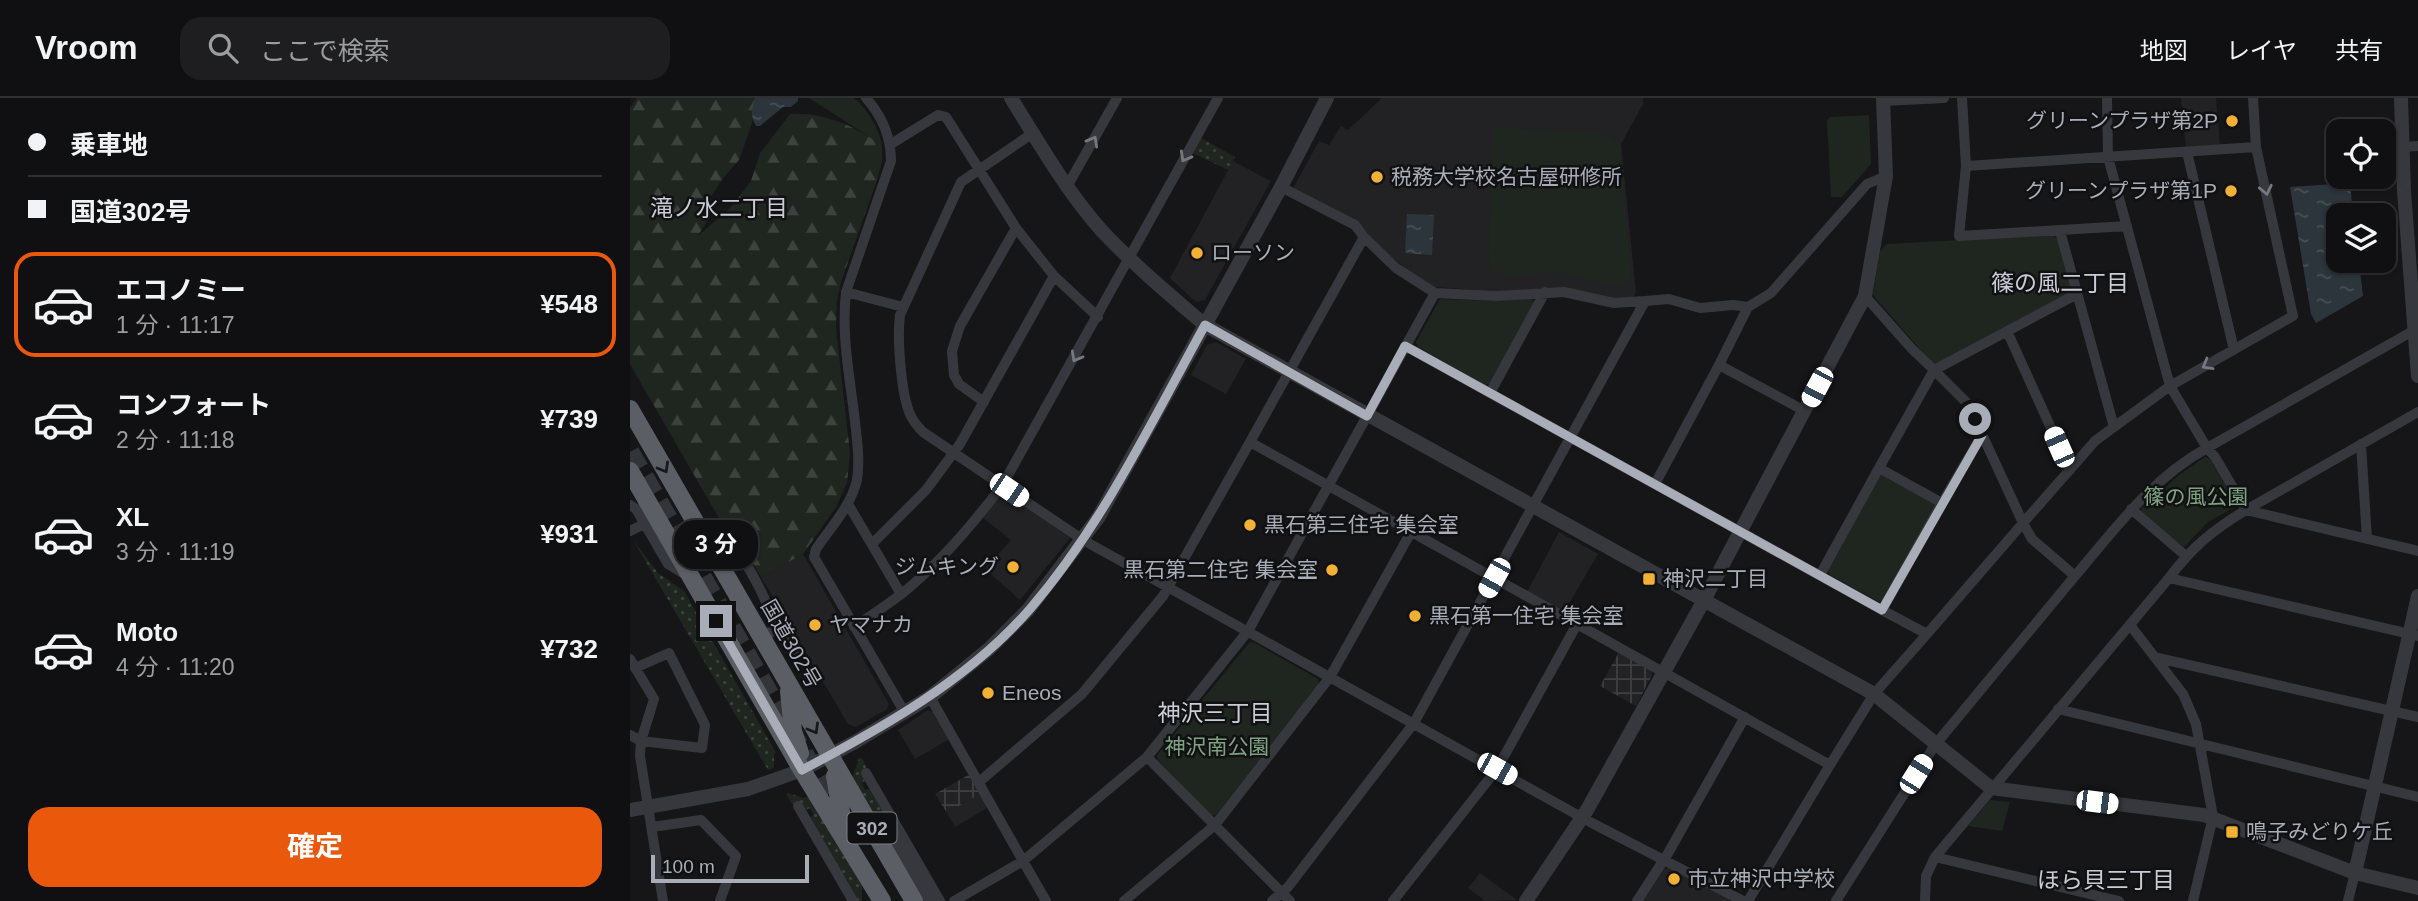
<!DOCTYPE html>
<html lang="ja">
<head>
<meta charset="utf-8">
<style>
  body { margin:0; font-family:Helvetica,"Noto Sans JP",sans-serif; background:#1e1e20; color:#f1f3f6; height:100vh; display:flex; flex-direction:column; font-size:26px; white-space:nowrap }
  * { box-sizing:border-box; margin:0 }
  p { font-size:23px; color:#9c9d9f }
  .icon { flex:none; width:38px; height:38px; fill:none; stroke:currentColor; stroke-width:2; stroke-linecap:round; stroke-linejoin:round }
  .map { position:relative; flex:1; overflow:hidden }
  .sheet { display:flex; flex-direction:column; background:#101012; width:630px }
  .sheet>* { flex:none }
  .guide { display:grid; align-content:center; height:154px; padding:0 28px; background:#101012 }
  .tools { position:absolute; left:1696px; top:21px; display:grid; gap:14px }
  .tools a { display:grid; place-items:center; width:70px; height:70px; border-radius:14px; background:#101012; box-shadow:0 2px 5px #0004,0 0 0 2px #303032; font-size:35px }
  .scale { position:absolute; left:21px; bottom:18px; width:158px; box-sizing:border-box; padding-left:7px; border:4px solid #a8adb8; border-top:0; font-size:19px; line-height:24px; white-space:nowrap; color:#a8adb8; -webkit-text-stroke:5px #111113; paint-order:stroke }
  .end { position:absolute; width:32px; height:32px; margin:-16px; border:9px solid #a8adb8; background:#111; box-shadow:0 0 0 4px #111 }
  .from { border-radius:50% }
  .bubble { position:absolute; height:49px; border-radius:21px; background:#101012; box-shadow:0 2px 5px #0004,0 0 0 2px #303032; font-size:23px; font-weight:700; line-height:49px; text-align:center }
  .car { position:absolute; width:21px; height:42px; margin:-21px -10px; border-radius:9px; box-shadow:0 0 5px 2px #0007; background:linear-gradient(#fff 24%,#345 0 40%,#fff 0 76%,#345 0 86%,#fff 0) }
  .guide b { display:flex; align-items:center; gap:24px; height:66px; font-size:26px }
  .guide b+b { border-top:2px solid #303032 }
  .guide i { width:18px; height:18px; background:#f1f3f6 }
  ul { padding:0; list-style:none }
  li { display:flex; align-items:center; gap:21px; height:105px; margin:0 14px 10px; padding:0 14px; border:4px solid transparent; border-radius:21px }
  li div { flex:1 }
  li b { display:block; font-size:26px }
  li em { font-style:normal; font-weight:700 }
  li.active { border-color:#ea580c }
  li>.icon { width:63px; height:63px; stroke-width:1.5 }
  .primary-button { display:flex; gap:14px; margin-top:auto; padding:14px 28px }
  .primary-button a { flex:1; height:80px; border-radius:21px; background:#ea580c; color:#fff; font-size:28px; font-weight:700; line-height:80px; text-align:center }
  header { display:flex; align-items:center; gap:42px; box-sizing:border-box; height:98px; padding:0 35px; background:#101012; border-bottom:2px solid #303032 }
  header strong { font-size:33px }
  nav { display:flex; gap:38px; margin-inline-start:auto; font-size:24px }
  .search { width:490px; height:63px; background:#1e1e20; display:flex; align-items:center; gap:18px; box-sizing:border-box; padding:0 24px; border-radius:21px; color:#9c9d9f; font-size:26px }
  main { display:flex; flex:1; min-height:0 }
  .map>svg:first-child { display:block }
  .built { fill:#222225 }
  .industrial { fill:url(#industrial-grid) }
  .grass { fill:url(#grass-dots) }
  .forest { fill:url(#forest-firs) }
  .park { fill:#1e261f }
  .water { fill:url(#water-ripples) }
  .lines { fill:none; stroke-linecap:round; stroke-linejoin:round }
  .motorway-tunnel { stroke:#333438; stroke-width:19; stroke-dasharray:19 10; stroke-linecap:butt }
  .minor { stroke:#37383d; stroke-width:10 }
  .tertiary { stroke:#37383d; stroke-width:14 }
  .trunk { stroke:#5b5e65; stroke-width:18 }
  .oneway { stroke:#757881 }
  .oneway2 { stroke:#18191b }
  .route { stroke:#a8adb8; stroke-width:9 }
  .poi-dot { fill:#f2b134; stroke:#111113; stroke-width:2.5 }
  .labels { text-anchor:middle; stroke-width:5; stroke-linejoin:round; paint-order:stroke }
  .shield { fill:#111113; stroke:#7b7e86; stroke-width:2 }
  .shield-label { font-size:19px; font-weight:bold; fill:#a8adb8 }
  .poi-label { font-size:21px; fill:#a8adb8; stroke:#111113; text-anchor:start }
  .park-label { font-size:21px; fill:#7fa381; stroke:#111113 }
  .street-label { font-size:21px; fill:#a8adb8; stroke:#111113 }
  .neighbourhood-label { font-size:23px; fill:#c9ccd4; stroke:#111113 }
</style>
</head>
<body>
<header>
<strong>Vroom</strong>
<div class="search"><svg class="icon" aria-label="search" viewBox="0 0 24 24"><circle cx="10" cy="10" r="6"/><path d="M15 15l6 6"/></svg>ここで検索</div>
<nav><a>地図</a><a>レイヤ</a><a>共有</a></nav>
</header>
<main>
<section class="sheet">
<div class="guide">
<b><i class="from"></i>乗車地</b>
<b><i></i>国道302号</b>
</div>
<ul>
<li class="active"><svg class="icon" aria-label="car" viewBox="0 0 24 24"><path d="M5 17H2v-5l4-1 3-4h7l3 4 3 1v5h-3M9 17h6M6 11h13"/><circle cx="7" cy="17" r="2"/><circle cx="17" cy="17" r="2"/></svg><div><b>エコノミー</b><p>1 分 · 11:17</p></div><em>¥548</em></li>
<li><svg class="icon" aria-label="car" viewBox="0 0 24 24"><path d="M5 17H2v-5l4-1 3-4h7l3 4 3 1v5h-3M9 17h6M6 11h13"/><circle cx="7" cy="17" r="2"/><circle cx="17" cy="17" r="2"/></svg><div><b>コンフォート</b><p>2 分 · 11:18</p></div><em>¥739</em></li>
<li><svg class="icon" aria-label="car" viewBox="0 0 24 24"><path d="M5 17H2v-5l4-1 3-4h7l3 4 3 1v5h-3M9 17h6M6 11h13"/><circle cx="7" cy="17" r="2"/><circle cx="17" cy="17" r="2"/></svg><div><b>XL</b><p>3 分 · 11:19</p></div><em>¥931</em></li>
<li><svg class="icon" aria-label="car" viewBox="0 0 24 24"><path d="M5 17H2v-5l4-1 3-4h7l3 4 3 1v5h-3M9 17h6M6 11h13"/><circle cx="7" cy="17" r="2"/><circle cx="17" cy="17" r="2"/></svg><div><b>Moto</b><p>4 分 · 11:20</p></div><em>¥732</em></li>
</ul>
<div class="primary-button"><a>確定</a></div>
</section>
<div class="map">
<svg width="1788" height="803" viewBox="0 0 1788 803">
  <defs>
    <pattern id="industrial-grid" width="8" height="8" patternUnits="userSpaceOnUse" patternTransform="scale(1.75)"><rect width="8" height="8" fill="#222225"/><path d="M0 4h8M4 0v8" fill="none" stroke="#3f3f43"/></pattern>
    <pattern id="grass-dots" width="8" height="8" patternUnits="userSpaceOnUse" patternTransform="scale(1.75)"><rect width="8" height="8" fill="#1e261f"/><path d="M2 2h.1M6 6h.1" fill="none" stroke="#3c433d" stroke-width="1.8" stroke-linecap="round"/></pattern>
    <pattern id="forest-firs" width="22" height="20" patternUnits="userSpaceOnUse" patternTransform="scale(1.75)"><rect width="22" height="20" fill="#1e261f"/><path d="M5 1l3.5 6h-7zM16 11l3.5 6h-7z" fill="#3c433d"/></pattern>
    <pattern id="water-ripples" width="26" height="14" patternUnits="userSpaceOnUse" patternTransform="scale(1.75)"><rect width="26" height="14" fill="#2c353c"/><path d="M2 4q2-2 4 0t4 0M15 11q2-2 4 0t4 0" fill="none" stroke="#485056"/></pattern>
  </defs>
  <rect width="100%" height="100%" fill="#161618"/>
  <path class="built" d="M752 0H1013V6L991 46 1006 195 1003 200 983 201 804 189 783 177 743 143 663 90 689 43 699 47 711 28 718 32Z
    M1551 0H1586L1590 47 1556 49Z
    M603 63 641 83 575 202 566 204 540 180Z
    M586 244 616 261 596 296 561 277 577 247Z
    M378 395 440 440 390 502 355 471 381 442 353 420 370 397Z
    M929 434 968 456 934 514 897 494Z
    M173 456 259 606 257 611 226 629 218 626 131 479Z
    M298 612 303 614 320 641 285 661 268 632Z
    M351 695 359 709 325 729 317 715Z
    M1039 770 1102 803H1013L1034 771Z
    M850 775 887 802 855 803 838 790Z"/>
  <path class="industrial" d="M989 554 1021 572 1022 577 1006 608 970 588Z
    M340 676 351 695 317 715 305 696Z"/>
  <path class="grass" d="M571 40 605 59 598 72 563 55Z
    M3 442 28 475 54 493 146 655 144 656V670L138 672Z
    M229 660H232C237 669 240 678 232 686L235 692 239 691 304 800 249 728 220 679 223 677Z
    M158 695 173 700 179 698 232 787V803H226L180 721 183 716 180 710 176 712 169 704 163 707 156 696Z"/>
  <path class="forest" d="M7 0H131L109 62 94 79 81 98 78 122 67 139 102 108 121 83 130 55 160 16C193 14 225 28 252 47V64L247 82 211 184 207 203 206 230 220 355 217 385 206 409 173 456 131 479 112 447 97 434 0 266V10Z"/>
  <path class="park" d="M179 0H224C238 12 248 28 252 47Z
    M1239 17 1241 66 1212 99H1201L1197 22 1200 19Z
    M864 29 975 36 990 49 1001 181 987 189 927 174 882 179 868 176 858 164Z
    M1422 137 1429 141 1441 190 1438 196 1308 266 1301 264 1243 197 1250 153 1257 146Z
    M899 199 906 206 860 286 855 287 788 249 786 244 810 201 867 203Z
    M1575 359 1580 361 1605 404 1603 410 1578 424 1554 449 1512 417 1511 411 1549 377Z
    M1255 376 1305 404 1306 410 1254 503 1249 504 1200 477 1198 473 1250 378Z
    M623 544 688 581 689 586 586 717 581 718 528 662 527 657 619 545Z
    M1360 702 1380 704 1372 733 1338 728Z"/>
  <path class="water" d="M125 0H168V3L161 9H153L130 28H126C120 18 122 10 125 0Z
    M1720 85 1723 117H1708V163H1729L1733 198 1686 225 1681 216 1660 89Z
    M777 116 804 117 802 157 775 155Z"/>
  <g class="lines">
    <path class="motorway-tunnel" d="M0 354 213 723"/>
    <path class="minor" d="M236 0C252 18 261 39 261 63L216 194C211 237 220 280 225 323 227 342 230 362 227 382 221 408 201 429 186 451L184 459 275 615
      M1332 0 1336 68 1329 138 1497 128
      M1477 0 1478 59 1540 288 1577 350 1788 230
      M1253 3 1314 0
      M403 35 331 84 270 217C267 240 271 296 280 316 283 323 288 329 293 334L453 442 960 724 1113 803
      M261 46 308 17 316 19 386 130 424 178 468 219
      M1771 49 1788 48
      M1557 54 1604 252
      M1336 68 1626 49
      M438 87 487 0
      M651 89 725 127 734 139
      M1430 133 1484 329
      M216 194 273 209
      M1447 196 1304 272 1338 306 1393 425 1465 343 1484 329 1540 288 1663 218 1626 49 1623 0
      M1015 203 1039 201 1070 210 1103 207 1118 209 1141 195 1237 86 1256 78
      M1377 233 1440 372
      M775 248 1252 512
      M1089 267 1118 209
      M860 295 915 194
      M354 304 329 286 324 277 322 253 330 228 386 130
      M1731 346 1737 441
      M1025 386 1089 267 1175 313
      M1312 405 1352 337
      M218 406 271 496
      M0 407 6 411 38 466 56 477
      M1501 411 1556 458
      M1616 412 1788 314
      M1616 412 1788 453
      M72 432C84 437 96 442 105 451 118 465 142 511 144 529L134 544
      M0 433 14 426
      M242 446 296 392 330 346 424 178
      M1190 477 1249 370
      M1445 478C1485 431 1522 380 1577 350L1585 359 1616 412C1583 432 1562 449 1539 480
      M145 521 164 555
      M1500 527 1553 596 1566 626 1583 719 1563 803
      M224 529C243 516 264 503 281 488 316 458 344 424 372 388L588 0
      M1528 560 1788 619
      M0 561 24 601 11 643 10 658 33 803
      M300 599 393 763 517 659 660 803
      M1428 611 1788 699
      M0 637 11 643 72 650 75 627 39 555 5 570
      M517 659 618 533 805 195 766 170 734 139 620 344
      M236 675 310 803
      M349 684 452 596 533 498 620 344 1200 667 1244 596 1297 536 1252 512 1312 405 1249 370 1304 272 1282 251 1235 198
      M168 708 223 803
      M22 729 71 722 106 758 90 803
      M247 732 264 743 299 803
      M1305 759 1489 803
      M324 803 393 763 416 803
      M494 803 585 727 700 579 781 434
      M642 803 658 789 784 625 1015 203 984 205 934 194 867 198 805 195
      M763 803 867 671 947 526
      M1007 803 1037 757 1115 619
      M1118 803 1200 667
      M1206 803 1305 647 1445 478 1402 441 1393 425 1297 536
      M1295 803 1296 778 1305 759 1539 480 1788 538
      M1718 803 1725 775"/>
    <path class="tertiary" d="M381 0C409 45 437 94 472 133 504 167 540 197 575 227L651 89 697 0
      M1771 0 1774 93 1788 278
      M0 712 118 691 172 672 225 644 300 599 359 551 398 512 468 420 575 227 1244 596 1361 690 1574 717 1725 775 1788 790
      M1725 775 1788 498
      M896 803 957 712 1073 504 1235 198 1256 78 1253 0"/>
    <path class="trunk" d="M0 311 284 803
      M0 373 172 672 252 803
      M159 593 163 633 170 655
      M205 678 215 737"/>
  </g>
  <defs><path id="oneway-chevron" d="M-2-3.5L2.5 0L-2 3.5" fill="none" stroke-width="1.6" stroke-linecap="round" stroke-linejoin="round" transform="scale(1.75)"/></defs>
  <g class="oneway">
    <use href="#oneway-chevron" transform="translate(463 43) rotate(-61)"/>
    <use href="#oneway-chevron" transform="translate(555 59) rotate(119)"/>
    <use href="#oneway-chevron" transform="translate(1636 92) rotate(78)"/>
    <use href="#oneway-chevron" transform="translate(446 259) rotate(119)"/>
    <use href="#oneway-chevron" transform="translate(1577 267) rotate(150)"/>
  </g>
  <g class="oneway2">
    <use href="#oneway-chevron" transform="translate(34 370) rotate(60)"/>
    <use href="#oneway-chevron" transform="translate(184 631) rotate(60)"/>
  </g>
  <g class="lines">
    <path class="route" d="M86 523 172 672C254 629 338 582 400 511 473 426 521 325 575 227L737 318 775 248 1252 512 1352 337 1345 321"/>
  </g>
  <g class="poi-dot">
    <circle cx="1602" cy="23" r="7"/>
    <circle cx="747" cy="79" r="7"/>
    <circle cx="1601" cy="93" r="7"/>
    <circle cx="567" cy="155" r="7"/>
    <circle cx="620" cy="427" r="7"/>
    <circle cx="383" cy="469" r="7"/>
    <circle cx="702" cy="472" r="7"/>
    <rect x="1012" y="474" width="14" height="14" rx="3.5"/>
    <circle cx="785" cy="518" r="7"/>
    <circle cx="185" cy="527" r="7"/>
    <circle cx="358" cy="595" r="7"/>
    <rect x="1595" y="727" width="14" height="14" rx="3.5"/>
    <circle cx="1044" cy="781" r="7"/>
  </g>
  <g class="labels">
    <rect class="shield" x="217.5" y="714.5" width="49" height="31" rx="5"/>
    <g class="shield-label">
      <text x="242" y="737">302</text>
    </g>
    <g class="poi-label">
      <text x="1588" y="30" text-anchor="end">グリーンプラザ第2P</text>
      <text x="761" y="86">税務大学校名古屋研修所</text>
      <text x="1587" y="100" text-anchor="end">グリーンプラザ第1P</text>
      <text x="581" y="162">ローソン</text>
      <text x="634" y="434">黒石第三住宅 集会室</text>
      <text x="369" y="476" text-anchor="end">ジムキング</text>
      <text x="688" y="479" text-anchor="end">黒石第二住宅 集会室</text>
      <text x="1033" y="488">神沢二丁目</text>
      <text x="799" y="525">黒石第一住宅 集会室</text>
      <text x="199" y="534">ヤマナカ</text>
      <text x="372" y="602">Eneos</text>
      <text x="1616" y="741">鳴子みどりケ丘</text>
      <text x="1058" y="788">市立神沢中学校</text>
    </g>
    <g class="park-label">
      <text x="1566" y="406">篠の風公園</text>
      <text x="587" y="656">神沢南公園</text>
    </g>
    <g class="street-label">
      <text transform="translate(161 546) rotate(60)" y="7">国道302号</text>
    </g>
    <g class="neighbourhood-label">
      <text x="89" y="118">滝ノ水二丁目</text>
      <text x="1430" y="193">篠の風二丁目</text>
      <text x="585" y="623">神沢三丁目</text>
      <text x="1476" y="790">ほら貝三丁目</text>
    </g>
  </g>
</svg>
<div class="tools">
<a><svg class="icon" aria-label="locate" viewBox="0 0 24 24"><circle cx="12" cy="12" r="6"/><path d="M12 2v4M12 18v4M2 12h4M18 12h4"/></svg></a>
<a><svg class="icon" aria-label="layers" viewBox="0 0 24 24"><path d="M12 4l9 5-9 5-9-5zM3 14l9 5 9-5"/></svg></a>
</div>
<div class="scale">100 m</div>
<i class="end from" style="left:1345px;top:321px"></i>
<i class="end" style="left:86px;top:523px"></i>
<div class="bubble" style="left:44px;top:422px;width:84px">3 分</div>
<i class="car" style="left:1187px;top:289px;rotate:208deg"></i>
<i class="car" style="left:1429px;top:349px;rotate:336deg"></i>
<i class="car" style="left:379px;top:392px;rotate:124deg"></i>
<i class="car" style="left:864px;top:480px;rotate:209deg"></i>
<i class="car" style="left:867px;top:671px;rotate:119deg"></i>
<i class="car" style="left:1286px;top:676px;rotate:32deg"></i>
<i class="car" style="left:1467px;top:704px;rotate:97deg"></i>
</div>
</main>
</body>
</html>
